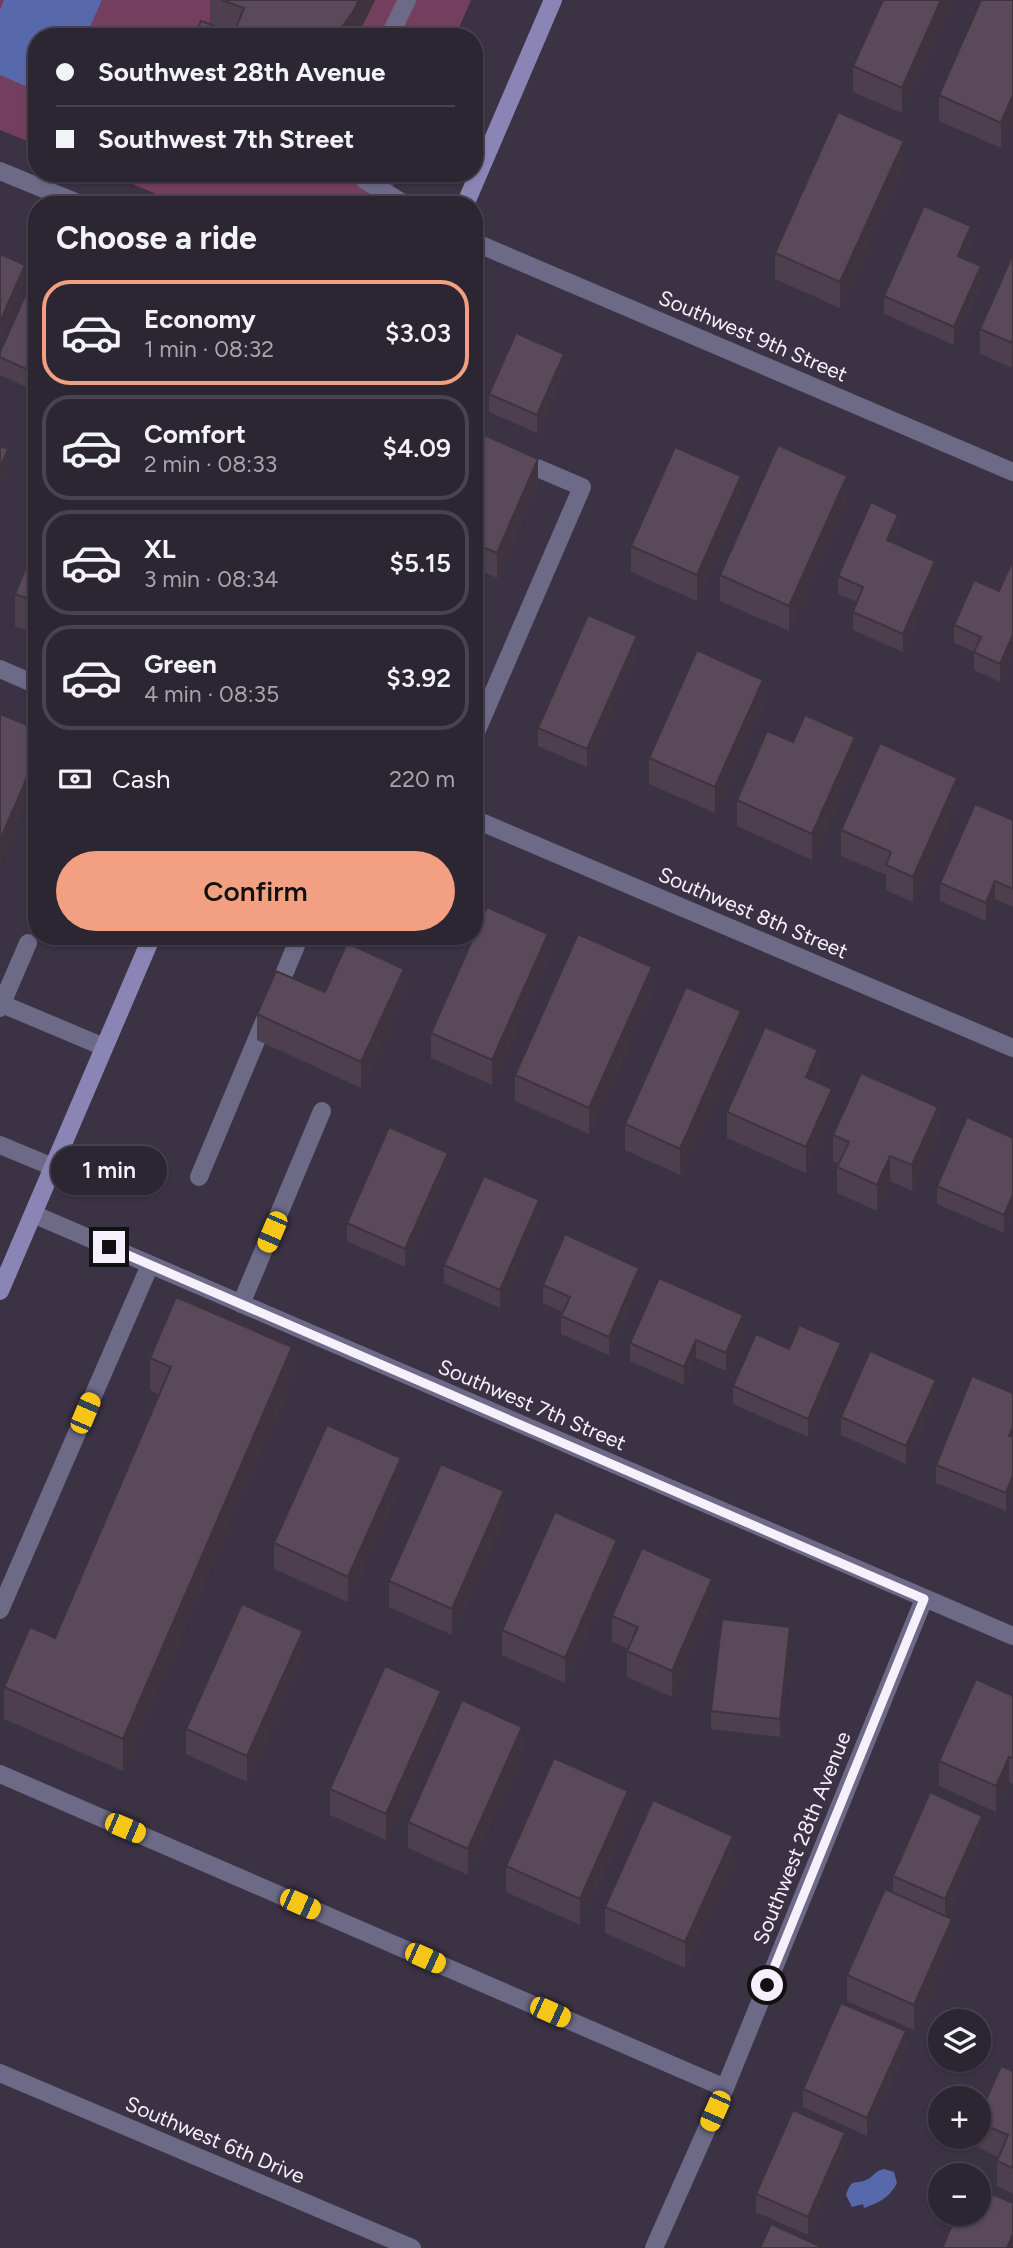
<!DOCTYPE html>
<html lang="en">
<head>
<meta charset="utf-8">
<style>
  body { margin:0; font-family:Figtree,sans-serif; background:#342e3b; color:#f1f3f6; height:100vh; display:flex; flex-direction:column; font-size:26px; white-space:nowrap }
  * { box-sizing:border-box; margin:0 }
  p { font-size:23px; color:#a6a5ac }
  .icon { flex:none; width:38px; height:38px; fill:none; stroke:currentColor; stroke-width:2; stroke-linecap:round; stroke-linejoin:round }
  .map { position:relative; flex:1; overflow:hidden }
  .panel { position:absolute; left:28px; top:196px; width:455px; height:749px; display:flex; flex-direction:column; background:#2c2633; border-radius:28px; box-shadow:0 2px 5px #0004,0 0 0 2px #48434e }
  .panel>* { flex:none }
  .top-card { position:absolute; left:28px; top:28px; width:455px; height:154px; border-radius:28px; box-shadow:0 2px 5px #0004,0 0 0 2px #48434e; display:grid; align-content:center; height:154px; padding:0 28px; background:#2c2633 }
  .fabs { position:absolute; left:928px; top:2009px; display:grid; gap:14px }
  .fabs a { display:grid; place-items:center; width:63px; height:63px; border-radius:50%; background:#2c2633; box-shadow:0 2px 5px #0004,0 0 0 2px #48434e; font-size:35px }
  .end { position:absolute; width:32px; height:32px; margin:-16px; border:9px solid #f5f0fb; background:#111; box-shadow:0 0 0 4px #111 }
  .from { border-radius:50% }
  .bubble { position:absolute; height:49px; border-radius:24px; background:#2c2633; box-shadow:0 2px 5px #0004,0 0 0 2px #48434e; font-size:23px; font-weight:600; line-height:49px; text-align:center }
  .car { position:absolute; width:21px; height:42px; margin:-21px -10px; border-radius:9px; box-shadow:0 0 5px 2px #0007; background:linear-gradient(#f5c518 24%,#345 0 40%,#f5c518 0 76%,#345 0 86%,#f5c518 0) }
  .top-card b { display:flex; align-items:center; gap:24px; height:66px; font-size:26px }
  .top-card b+b { border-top:2px solid #48434e }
  .top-card i { width:18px; height:18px; background:#f1f3f6 }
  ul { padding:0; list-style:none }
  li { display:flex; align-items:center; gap:21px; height:105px; margin:0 14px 10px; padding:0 14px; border:4px solid #48434e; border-radius:28px }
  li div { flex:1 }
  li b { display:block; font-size:26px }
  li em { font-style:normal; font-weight:600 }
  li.active { border-color:#f2a081 }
  li>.icon { width:63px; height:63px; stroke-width:1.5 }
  h2 { padding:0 28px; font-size:32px; line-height:84px }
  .pay { display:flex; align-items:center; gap:18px; height:77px; padding:0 28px; font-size:26px }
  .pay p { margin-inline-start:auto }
  .primary-button { display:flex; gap:14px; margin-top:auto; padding:14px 28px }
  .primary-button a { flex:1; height:80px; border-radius:42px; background:#f2a081; color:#111; font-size:28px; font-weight:600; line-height:80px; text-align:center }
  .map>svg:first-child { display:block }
  .green { fill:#743f5e }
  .water { fill:#5769ab }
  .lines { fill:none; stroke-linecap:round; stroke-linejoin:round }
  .lane { stroke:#6d6a88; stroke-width:18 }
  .street { stroke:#6d6a88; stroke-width:18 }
  .secondary { stroke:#8b85b6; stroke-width:18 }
  .wall { fill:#4d3f4d }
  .shaded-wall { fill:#3e333e }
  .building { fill:#594959; stroke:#3e333e; stroke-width:2 }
  .route { stroke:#f5f0fb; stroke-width:9 }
  .labels { text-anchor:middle; stroke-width:5; stroke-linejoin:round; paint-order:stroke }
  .street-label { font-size:21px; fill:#f5f0fb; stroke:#3b3244 }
</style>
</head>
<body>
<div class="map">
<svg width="1013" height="2248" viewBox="0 0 1013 2248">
  <rect width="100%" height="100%" fill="#3b3244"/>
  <path class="green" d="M0 0H471L455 37H37V145L0 130Z
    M106 173H398L385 205H183Z"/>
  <path class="water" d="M4 0H102L89 29 106 37H37V91L0 75V10Z
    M884 2169 894 2172 897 2183C889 2198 880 2202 864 2208L863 2204 852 2207 846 2195C852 2176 855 2186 868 2179 875 2175 875 2171 884 2169Z"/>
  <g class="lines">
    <path class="lane" d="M474 441 582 487 474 737
      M2 1004 104 1047
      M0 1008 28 943
      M199 1177 300 936
      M241 1304 322 1111
      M0 1610 150 1265"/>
    <path class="street" d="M389 37 407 0
      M0 171 83 205
      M361 173 365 180 406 205
      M474 242 1013 472
      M0 669 37 685
      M474 819 1013 1048
      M0 1145 53 1167
      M33 1214 1013 1636
      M0 1774 725 2088
      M0 2073 412 2248
      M654 2248 725 2088 924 1599"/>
    <path class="secondary" d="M465 205 553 0
      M0 1291 152 936"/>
  </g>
  <path class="wall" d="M210 0H375L357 37H194L210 25Z
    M952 0 902 113 853 92V66Z
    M1013 0V121L1001 148 939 121V95Z
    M904 166 840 308 775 279V253Z
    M971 244 965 259 981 284 954 345 884 314V296Z
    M1013 254V365L1012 368 980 354V329Z
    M37 269V392L0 375V352Z
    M564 372 537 433 489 412V394Z
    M474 441 538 485 497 578 474 568Z
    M847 501 789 631 720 601V575Z
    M741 502 697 601 631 572V546Z
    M898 533 894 543 935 579 903 652 853 630V612L857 602 838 594V576Z
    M37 540V634L15 626V594Z
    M1013 562V653L1000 682 974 670V652L954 643V625L999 591Z
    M637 654 587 767 538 746V728Z
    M763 705 715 813 649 784V758Z
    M793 742 855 763 812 860 737 826V800Z
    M957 803 913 902 886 890V875L841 856V830Z
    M1013 820V907L995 899 986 921 940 901V883Z
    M548 959 492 1085 431 1058V1033Z
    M325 992 404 995 361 1088 257 1040V1014Z
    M652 992 589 1134 515 1101V1075Z
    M741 1037 680 1175 625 1150V1124Z
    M818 1076 816 1082 832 1114 806 1173 727 1138V1112Z
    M938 1133 912 1191 890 1181 877 1211 837 1193V1167L839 1164 833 1161V1135Z
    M1013 1138V1213L1004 1233 937 1204V1186Z
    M448 1171 405 1267 347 1241V1223Z
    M539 1219 500 1308 444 1283V1265Z
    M543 1285 639 1286 609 1355 561 1334V1316L563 1312 543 1303Z
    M743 1333 726 1371 696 1358 684 1385 630 1361V1343Z
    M789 1349 841 1361 808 1437 733 1404V1386Z
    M150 1358 292 1379 123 1771 4 1719V1687L55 1638 159 1395 150 1390Z
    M1013 1393V1493L1006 1511 936 1483V1465Z
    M936 1398 906 1464 841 1435V1417Z
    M401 1483 348 1602 274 1569V1543Z
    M504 1517 452 1635 389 1607V1581Z
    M617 1566 565 1683 502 1655V1630Z
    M712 1605 672 1697 627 1677V1651L628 1649 612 1642V1616Z
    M790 1645 780 1737 711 1729V1711Z
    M303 1657 247 1782 186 1754V1729Z
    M1013 1696V1784L1009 1782 996 1812 939 1786V1761Z
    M441 1717 386 1840 330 1815V1789Z
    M522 1753 468 1875 408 1848V1822Z
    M628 1817 580 1925 506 1892V1866Z
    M982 1834 946 1916 952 1944 914 2030 847 2001V1975L893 1892V1876Z
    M733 1862 685 1968 605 1933V1907Z
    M906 2049 867 2136 803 2107V2089Z
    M1013 2071V2194L997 2186V2161L998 2157 977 2147V2137H978V2118Z
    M845 2151 808 2235 756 2212V2194Z"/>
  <path class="shaded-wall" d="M359 0H375L357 37H335Z
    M941 0H952L902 113V88Z
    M1013 95V121L1001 148V123Z
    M904 141V166L840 308V282Z
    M971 226V244L958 274V256Z
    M25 265V283L0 340V322Z
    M981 266V284L954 345V327Z
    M1013 339V365L1012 368V343Z
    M564 354V372L537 433V415Z
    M8 449V467L0 486V468Z
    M538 459V485L497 578V553Z
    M741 476V502L697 601V575Z
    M847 476V501L789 631V606Z
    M898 515V533L887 558V540Z
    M935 561V579L903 652V634Z
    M1013 635V653L1000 682V664Z
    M637 636V654L587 767V749Z
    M763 680V705L715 813V787Z
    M855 737V763L812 860V834Z
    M37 754V780L0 866V840Z
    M957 778V803L913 902V877Z
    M995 881V899L986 921V903Z
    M548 934V959L492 1085V1060Z
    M652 967V992L589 1134V1108Z
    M404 969V995L361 1088V1062Z
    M741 1011V1037L680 1175V1149Z
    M818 1050V1076L806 1103V1077Z
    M832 1089V1114L806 1173V1147Z
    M938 1107V1133L912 1191V1165Z
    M448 1153V1171L405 1267V1249Z
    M890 1156V1181L877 1211V1185Z
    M1013 1195V1213L1004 1233V1215Z
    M539 1200V1219L500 1308V1290Z
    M639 1268V1286L609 1355V1337Z
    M743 1315V1333L726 1371V1353Z
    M696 1340V1358L684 1385V1367Z
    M841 1343V1361L808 1437V1419Z
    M292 1347V1379L123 1771V1739Z
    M936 1380V1398L906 1464V1446Z
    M1013 1426V1444L1009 1436Z
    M401 1458V1483L348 1602V1577Z
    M1013 1475V1493L1006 1511V1493Z
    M504 1491V1517L452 1635V1609Z
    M617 1540V1566L565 1683V1658Z
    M712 1579V1605L672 1697V1671Z
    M790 1627V1645L780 1737V1719Z
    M303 1631V1657L247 1782V1756Z
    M441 1691V1717L386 1840V1814Z
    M522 1727V1753L468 1875V1849Z
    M1009 1757V1782L996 1812V1786Z
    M628 1791V1817L580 1925V1899Z
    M982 1816V1834L945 1917V1899Z
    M733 1836V1862L685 1968V1942Z
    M952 1919V1944L914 2030V2005Z
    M906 2031V2049L867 2136V2118Z
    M845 2133V2151L808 2235V2217Z
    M1013 2234V2248H1007Z"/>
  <path class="building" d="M222 0H359L354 10 335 37H194L201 21 234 33 244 8Z
    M883 0H941L902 88 853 66Z
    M981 0H1013V95L1001 123 939 95Z
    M838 112 904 141 840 282 775 253Z
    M924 206 971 226 958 256 981 266 954 327 884 296Z
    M0 254 25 265 0 322Z
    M1013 254V339L1012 343 980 329Z
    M37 269V374L0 357V352Z
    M516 333 564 354 537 415 489 394Z
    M478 432 538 459 497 553 474 543V441Z
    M778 445 847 476 789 606 720 575Z
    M0 446 8 449 0 468Z
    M675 447 741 476 697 575 631 546Z
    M871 502 898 515 887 540 935 561 903 634 853 612 863 587 838 576Z
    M37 540V602L15 594Z
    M1012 562H1013V635L1000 664 974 652 981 637 954 625 974 580 999 591Z
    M588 615 637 636 587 749 538 728Z
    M697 650 763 680 715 787 649 758Z
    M0 714 37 729V754L0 840Z
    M805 715 855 737 812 834 737 800 767 731 793 742Z
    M880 743 957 778 913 877 886 865 891 852 841 830Z
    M975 804 1013 820V889L995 881 986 903 940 883Z
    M487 907 548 934 492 1060 431 1033Z
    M578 934 652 967 589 1108 515 1075Z
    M347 943 404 969 361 1062 257 1014 276 971 325 992Z
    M686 987 741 1011 680 1149 625 1124Z
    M765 1027 818 1050 806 1077 832 1089 806 1147 727 1112Z
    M861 1073 938 1107 912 1165 890 1156 877 1185 837 1167 849 1142 833 1135Z
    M967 1117 1013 1138V1195L1004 1215 937 1186Z
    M389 1127 448 1153 405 1249 347 1223Z
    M484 1176 539 1200 500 1290 444 1265Z
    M565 1234 639 1268 609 1337 561 1316 570 1297 543 1285Z
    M659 1278 743 1315 726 1353 696 1340 684 1367 630 1343Z
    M176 1297 292 1347 123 1739 4 1687 30 1627 55 1638 171 1367 150 1358Z
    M799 1325 841 1343 808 1419 733 1386 756 1334 789 1349Z
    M870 1351 936 1380 906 1446 841 1417Z
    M972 1376 1013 1393V1426L1009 1436 1013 1437V1475L1006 1493 936 1465Z
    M327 1425 401 1458 348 1577 274 1543Z
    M441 1464 504 1491 452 1609 389 1581Z
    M555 1512 617 1540 565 1658 502 1630Z
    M642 1548 712 1579 672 1671 627 1651 638 1627 612 1616Z
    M242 1604 303 1631 247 1756 186 1729Z
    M722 1619 790 1627 780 1719 711 1711Z
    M385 1666 441 1691 386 1814 330 1789Z
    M976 1679 1013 1696V1758L1009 1757 996 1786 939 1761Z
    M462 1700 522 1727 468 1849 408 1822Z
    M554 1758 628 1791 580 1899 506 1866Z
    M930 1792 982 1816 945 1899 893 1876Z
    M653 1800 733 1836 685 1942 605 1907Z
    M885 1889 952 1919 914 2005 847 1975Z
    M841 2003 906 2031 867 2118 803 2089Z
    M1001 2066 1013 2071V2168L997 2161 1008 2135 978 2122V2118Z
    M793 2110 845 2133 808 2217 756 2194Z
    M978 2188 1013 2203V2234L1007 2248H942L957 2214H978Z
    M771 2224 824 2248H760Z"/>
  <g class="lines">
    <path class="route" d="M109 1247 924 1599 767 1985"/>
  </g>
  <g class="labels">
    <g class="street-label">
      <text transform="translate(753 336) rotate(23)" y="7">Southwest 9th Street</text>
      <text transform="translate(753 913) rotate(23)" y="7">Southwest 8th Street</text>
      <text transform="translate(532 1405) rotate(23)" y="7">Southwest 7th Street</text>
      <text transform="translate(802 1838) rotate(-68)" y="7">Southwest 28th Avenue</text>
      <text transform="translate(215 2140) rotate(23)" y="7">Southwest 6th Drive</text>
    </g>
  </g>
</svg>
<div class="fabs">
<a><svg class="icon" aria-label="layers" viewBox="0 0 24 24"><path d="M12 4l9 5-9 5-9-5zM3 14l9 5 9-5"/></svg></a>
<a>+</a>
<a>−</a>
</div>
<i class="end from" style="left:767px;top:1985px"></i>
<i class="end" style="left:109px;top:1247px"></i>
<div class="bubble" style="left:51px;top:1146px;width:116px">1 min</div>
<i class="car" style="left:272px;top:1232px;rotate:203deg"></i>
<i class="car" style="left:85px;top:1413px;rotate:23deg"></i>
<i class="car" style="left:125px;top:1828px;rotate:113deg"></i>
<i class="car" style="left:300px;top:1904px;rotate:114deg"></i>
<i class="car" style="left:425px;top:1958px;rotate:114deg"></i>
<i class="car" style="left:550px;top:2012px;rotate:114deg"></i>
<i class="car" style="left:715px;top:2111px;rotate:204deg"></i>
<div class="top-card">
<b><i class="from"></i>Southwest 28th Avenue</b>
<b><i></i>Southwest 7th Street</b>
</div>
<section class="panel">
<h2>Choose a ride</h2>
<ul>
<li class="active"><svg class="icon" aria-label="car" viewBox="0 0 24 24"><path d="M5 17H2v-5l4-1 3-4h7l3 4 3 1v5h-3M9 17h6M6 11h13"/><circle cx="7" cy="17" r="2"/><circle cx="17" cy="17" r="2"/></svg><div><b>Economy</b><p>1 min · 08:32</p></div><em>$3.03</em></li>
<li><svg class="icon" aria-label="car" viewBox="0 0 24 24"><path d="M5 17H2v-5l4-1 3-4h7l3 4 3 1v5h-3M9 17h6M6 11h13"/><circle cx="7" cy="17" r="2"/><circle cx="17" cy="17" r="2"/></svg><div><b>Comfort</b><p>2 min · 08:33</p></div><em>$4.09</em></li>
<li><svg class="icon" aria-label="car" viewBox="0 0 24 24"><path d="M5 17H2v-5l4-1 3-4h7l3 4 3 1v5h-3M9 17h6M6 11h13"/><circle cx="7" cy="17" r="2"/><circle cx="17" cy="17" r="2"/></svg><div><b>XL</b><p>3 min · 08:34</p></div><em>$5.15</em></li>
<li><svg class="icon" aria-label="car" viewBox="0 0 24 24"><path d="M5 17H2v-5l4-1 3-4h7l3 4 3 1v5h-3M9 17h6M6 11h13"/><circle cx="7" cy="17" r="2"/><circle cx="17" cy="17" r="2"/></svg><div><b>Green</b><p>4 min · 08:35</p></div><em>$3.92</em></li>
</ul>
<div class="pay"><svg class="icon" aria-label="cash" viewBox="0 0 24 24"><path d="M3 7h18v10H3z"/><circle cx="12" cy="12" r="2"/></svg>Cash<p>220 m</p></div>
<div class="primary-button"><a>Confirm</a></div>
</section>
</div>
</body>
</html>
